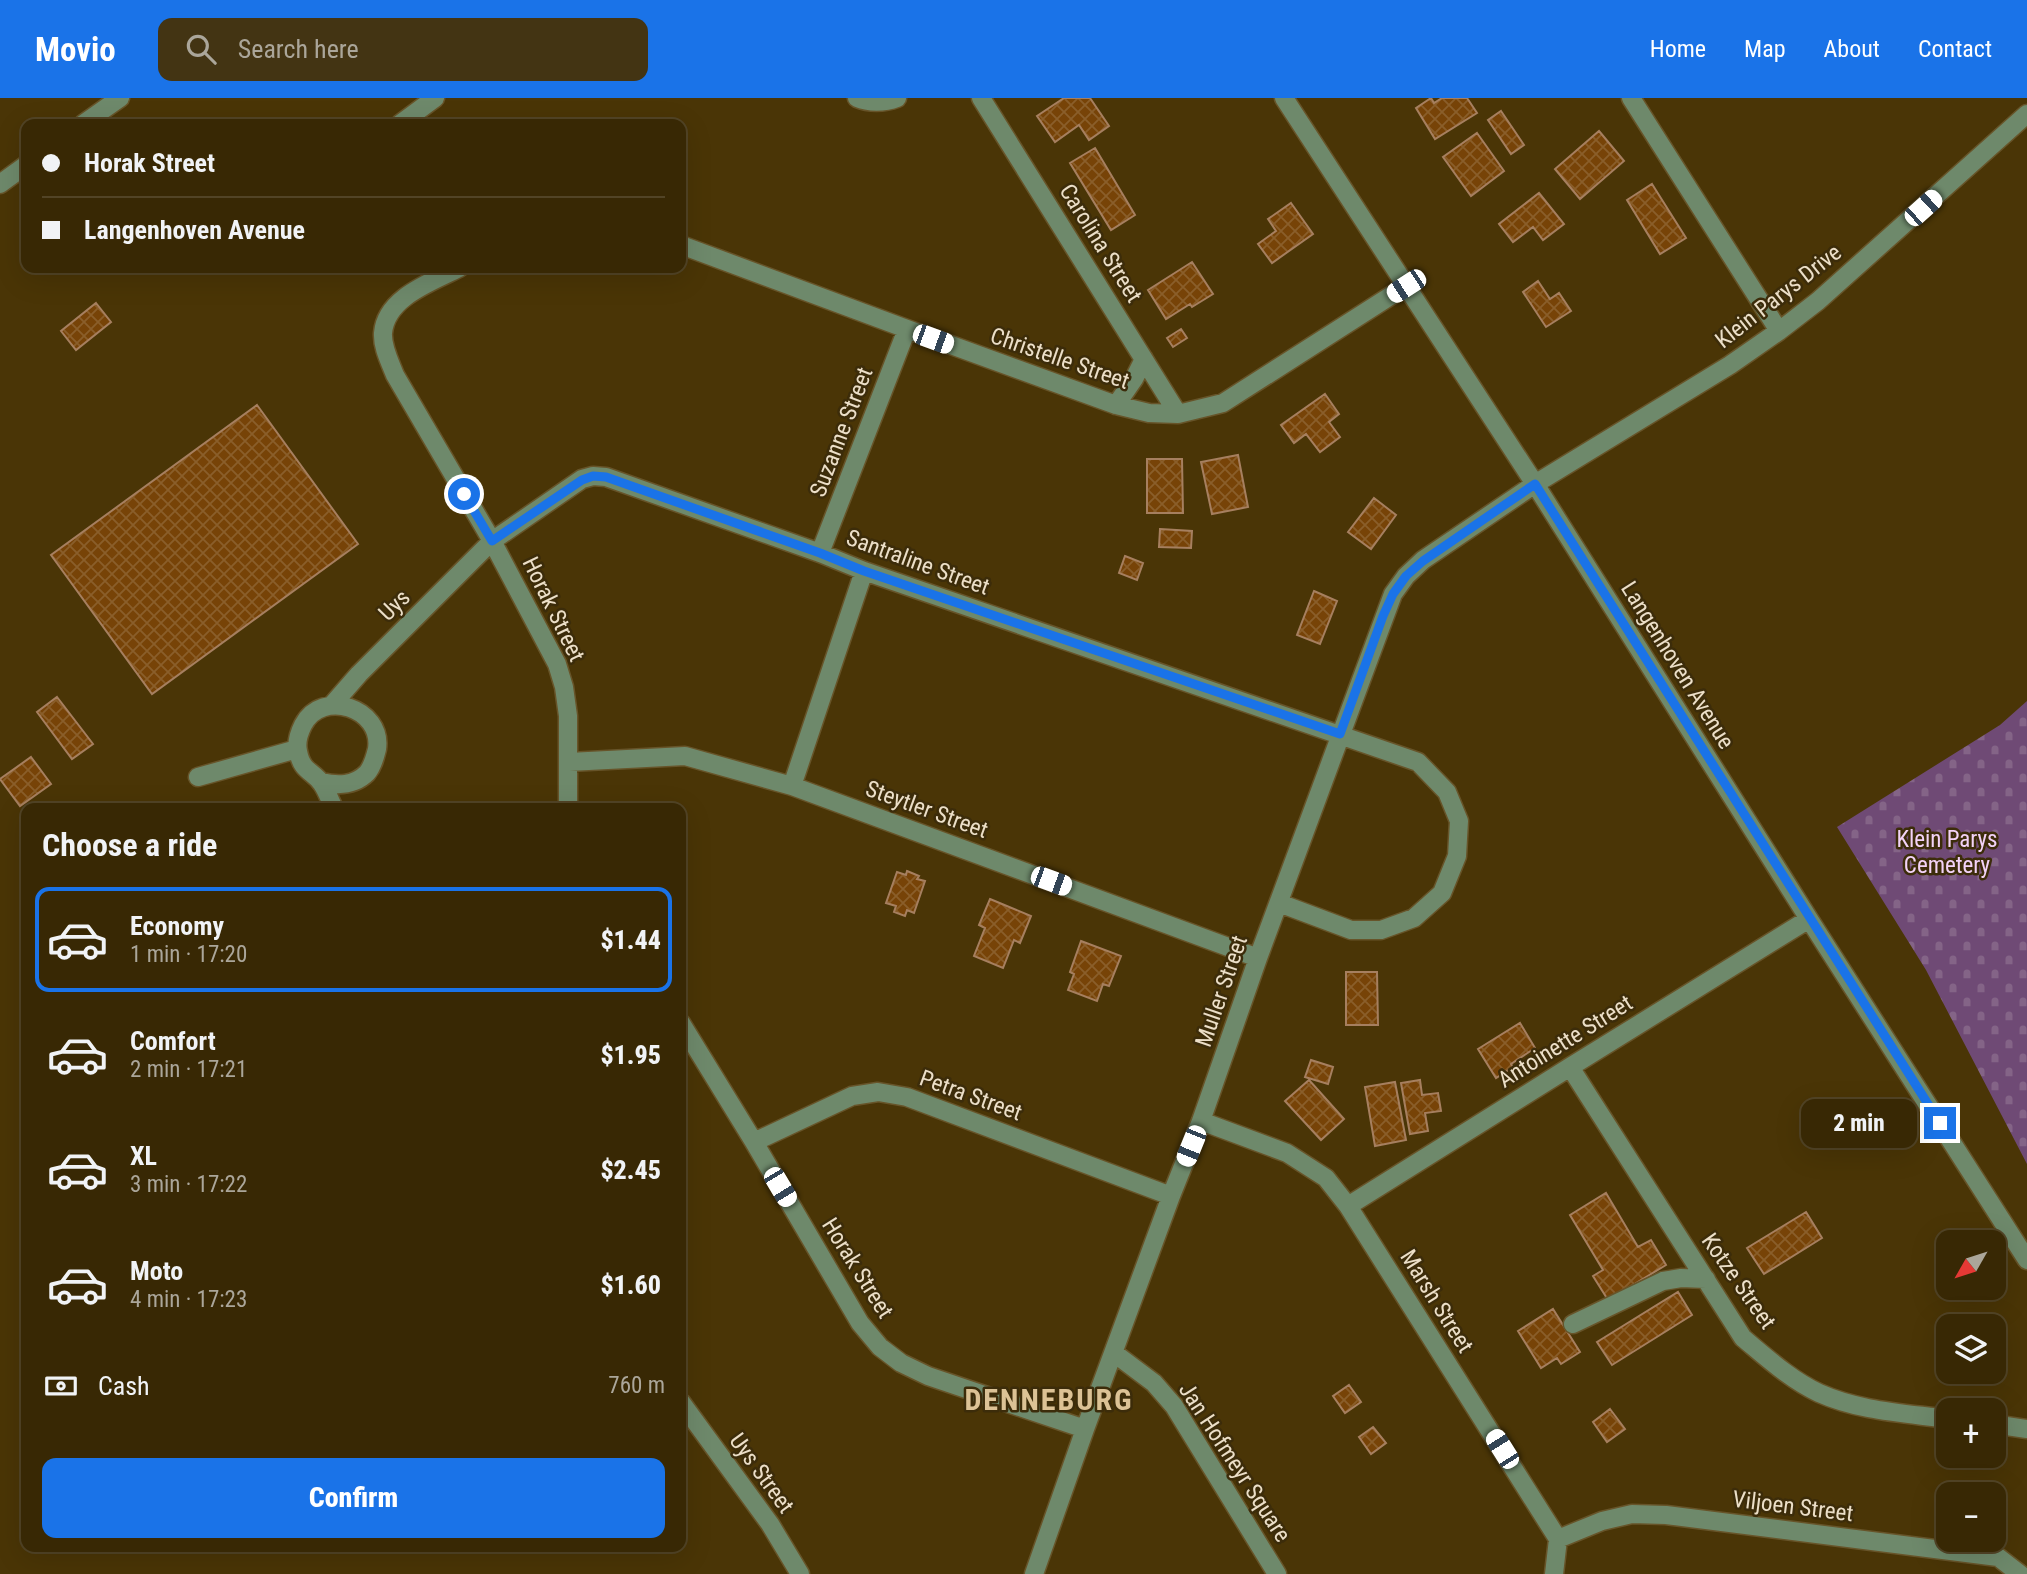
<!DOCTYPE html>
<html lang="en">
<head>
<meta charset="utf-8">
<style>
  body { margin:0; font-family:"Roboto Condensed",sans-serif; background:#433413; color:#f1f3f6; height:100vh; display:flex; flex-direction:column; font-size:26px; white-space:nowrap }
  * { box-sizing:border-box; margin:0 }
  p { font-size:23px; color:#aba69a }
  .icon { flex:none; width:38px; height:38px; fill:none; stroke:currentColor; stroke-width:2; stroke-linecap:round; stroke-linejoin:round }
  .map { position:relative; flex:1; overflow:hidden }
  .details { position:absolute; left:21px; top:705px; width:665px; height:749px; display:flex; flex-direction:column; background:#382804; border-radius:14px; box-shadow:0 7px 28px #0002,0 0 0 2px #524426 }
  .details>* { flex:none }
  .banner { position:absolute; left:21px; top:21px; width:665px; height:154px; border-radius:14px; box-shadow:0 7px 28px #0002,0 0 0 2px #524426; display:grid; align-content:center; height:154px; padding:0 21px; background:#382804 }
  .needle { width:46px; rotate:231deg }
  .controls { position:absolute; left:1936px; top:1132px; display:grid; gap:14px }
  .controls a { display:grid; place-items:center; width:70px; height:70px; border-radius:14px; background:#382804; box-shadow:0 7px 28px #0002,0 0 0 2px #524426; font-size:35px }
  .end { position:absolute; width:32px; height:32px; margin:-16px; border:9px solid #1a73e8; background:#fff; box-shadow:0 0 0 4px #fff }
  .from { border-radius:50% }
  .bubble { position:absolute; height:49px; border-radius:14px; background:#382804; box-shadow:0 7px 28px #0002,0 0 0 2px #524426; font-size:23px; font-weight:800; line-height:49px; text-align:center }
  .car { position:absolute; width:21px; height:42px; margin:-21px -10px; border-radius:9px; box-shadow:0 0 5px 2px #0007; background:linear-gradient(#fff 24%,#345 0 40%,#fff 0 76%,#345 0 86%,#fff 0) }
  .banner b { display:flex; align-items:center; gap:24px; height:66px; font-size:26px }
  .banner b+b { border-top:2px solid #524426 }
  .banner i { width:18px; height:18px; background:#f1f3f6 }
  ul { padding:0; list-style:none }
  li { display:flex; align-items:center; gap:21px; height:105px; margin:0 14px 10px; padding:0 7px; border:4px solid transparent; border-radius:14px }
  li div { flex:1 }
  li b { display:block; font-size:26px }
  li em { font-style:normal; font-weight:800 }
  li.active { border-color:#1a73e8 }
  li>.icon { width:63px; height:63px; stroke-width:1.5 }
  h2 { padding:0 21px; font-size:32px; line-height:84px }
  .pay { display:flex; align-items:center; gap:18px; height:77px; padding:0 21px; font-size:26px }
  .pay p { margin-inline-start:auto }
  .primary-button { display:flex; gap:14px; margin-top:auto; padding:14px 21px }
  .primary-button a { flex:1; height:80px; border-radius:14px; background:#1a73e8; color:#fff; font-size:28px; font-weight:800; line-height:80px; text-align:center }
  header { display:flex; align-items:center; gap:42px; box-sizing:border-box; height:98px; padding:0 35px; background:#1a73e8; color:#fff }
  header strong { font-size:33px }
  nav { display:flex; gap:38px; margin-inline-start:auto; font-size:24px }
  .search { width:490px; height:63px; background:#433413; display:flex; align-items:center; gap:18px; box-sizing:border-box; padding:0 24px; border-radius:14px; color:#aba69a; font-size:26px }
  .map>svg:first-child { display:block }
  .cemetery { fill:url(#cemetery-stones) }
  .building { fill:url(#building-cross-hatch); stroke:#a67f5f; stroke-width:2 }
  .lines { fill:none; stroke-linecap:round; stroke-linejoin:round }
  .minor-casing { stroke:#675429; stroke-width:21 }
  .minor { stroke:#6e896b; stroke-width:18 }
  .route { stroke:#1a73e8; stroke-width:9 }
  .labels { text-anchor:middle; stroke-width:5; stroke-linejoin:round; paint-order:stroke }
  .street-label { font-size:23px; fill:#ecdfc8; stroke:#3c2c0a }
  .park-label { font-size:23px; fill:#f3d3f8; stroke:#3c2c0a }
  .district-label { font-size:30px; font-weight:bold; letter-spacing:2px; fill:#dcc295; stroke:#3c2c0a }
</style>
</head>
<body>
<header>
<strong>Movio</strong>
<div class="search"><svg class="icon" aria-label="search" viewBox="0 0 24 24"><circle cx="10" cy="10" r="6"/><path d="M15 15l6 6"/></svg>Search here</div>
<nav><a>Home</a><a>Map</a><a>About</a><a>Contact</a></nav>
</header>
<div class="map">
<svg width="2027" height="1476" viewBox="0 0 2027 1476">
  <defs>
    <pattern id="cemetery-stones" width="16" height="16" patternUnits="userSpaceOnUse" patternTransform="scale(1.75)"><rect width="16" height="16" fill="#6f4a75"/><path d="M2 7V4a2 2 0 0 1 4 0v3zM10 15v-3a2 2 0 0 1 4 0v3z" fill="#846487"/></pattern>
    <pattern id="building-cross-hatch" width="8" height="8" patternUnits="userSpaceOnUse" patternTransform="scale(1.75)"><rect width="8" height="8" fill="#774307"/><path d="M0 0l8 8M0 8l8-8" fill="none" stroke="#8a5e2a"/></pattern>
  </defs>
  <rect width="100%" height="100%" fill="#4a3506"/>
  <path class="cemetery" d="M2027 603V1066L1926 872 1837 729 2000 627Z"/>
  <path class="building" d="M1064 0H1090L1109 28 1089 42 1079 27 1055 44 1037 18Z
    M1431 0 1434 5 1442 0H1467L1477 15 1435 41 1416 10Z
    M1501 13 1524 47 1511 56 1488 22Z
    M1599 33 1624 63 1580 101 1555 71Z
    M1477 35 1504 73 1471 98 1443 59Z
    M1095 50 1135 117 1111 132 1070 65Z
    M1652 86 1686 140 1660 156 1627 102Z
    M1539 95 1564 126 1543 142 1533 129 1513 144 1499 126Z
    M1291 105 1313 136 1272 165 1258 146 1276 133 1268 121Z
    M1192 164 1213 196 1192 209 1190 206 1166 221 1148 192Z
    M1538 183 1550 201 1559 195 1571 213 1546 229 1523 194Z
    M96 205 111 224 76 252 61 233Z
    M1181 231 1187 240 1173 249 1167 240Z
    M1325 296 1339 316 1329 324 1340 339 1320 354 1306 336 1294 345 1281 327Z
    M257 307 358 446 152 596 51 457Z
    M1238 357 1248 409 1212 416 1201 364Z
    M1147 361H1182L1183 415H1147Z
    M1374 400 1396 417 1371 451 1348 434Z
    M1160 431 1192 433 1191 450 1159 449Z
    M1125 458 1143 465 1137 482 1119 475Z
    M1314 493 1337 503 1320 546 1297 537Z
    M57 599 93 646 72 661 37 614Z
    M31 659 51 686 20 708 0 681Z
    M907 773 919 778 917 781 925 783 914 815 907 812 905 818 894 814 896 808 886 805 897 774 906 777Z
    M990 801 1031 818 1020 845 1014 842 1003 870 974 858 985 830 979 827Z
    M1081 843 1121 858 1109 888 1103 886 1097 903 1068 892 1074 876 1070 874Z
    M1346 874H1377L1378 927H1346Z
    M1520 925 1535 950 1511 966 1513 969 1496 980 1478 951Z
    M1311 962 1333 969 1328 986 1305 979Z
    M1309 982 1344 1021 1321 1042 1285 1003Z
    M1420 982 1422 997 1438 995 1441 1013 1425 1015 1428 1033 1410 1036 1401 985Z
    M1395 984 1406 1042 1375 1048 1365 989Z
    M1606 1095 1638 1149 1651 1142 1666 1167 1608 1202 1593 1178 1603 1172 1570 1117Z
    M1806 1114 1822 1140 1764 1176 1747 1150Z
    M1678 1194 1692 1217 1612 1267 1597 1244Z
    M1553 1211 1580 1254 1561 1266 1557 1260 1541 1270 1518 1233Z
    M1349 1287 1361 1304 1345 1315 1333 1298Z
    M1610 1311 1625 1331 1607 1344 1593 1324Z
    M1373 1329 1386 1345 1371 1356 1359 1339Z"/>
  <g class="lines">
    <defs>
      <path id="minor" d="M857 0C869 5 884 5 897 0
        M981 0 1178 316
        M1284 0 1535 386 1809 821 2027 1162
        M1631 0 1779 233
        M83 26 120 0
        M400 26 435 0
        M0 86 26 67
        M681 147 907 231 1116 307 1149 315 1178 316 1223 305 1406 188
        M459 170C432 184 386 199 383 235 382 249 390 264 395 277L492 443 557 566 564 589 568 618V710
        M1116 307 1134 281 1144 261
        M820 455 907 231
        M332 607 359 576 492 443 582 381 593 378 606 379 820 455 864 473 1418 664 1447 694 1459 723 1457 758 1442 795 1414 820 1381 832H1351L1279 805
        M569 664 685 658 792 688 1258 860
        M198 679 297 651
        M321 684C338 688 354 688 367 675 373 668 375 659 377 651 383 610 322 590 303 627 299 635 296 644 298 653 302 675 313 672 322 686 327 693 330 703 334 710
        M792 688 864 473
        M681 925 754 1044 860 1225 880 1249 901 1265 928 1278 1085 1331
        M1570 969 1743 1240C1767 1260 1791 1282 1819 1295 1859 1313 1904 1315 1948 1321
        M1201 1023 1287 1055 1326 1080 1348 1108 1558 1441 1554 1476
        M754 1044 852 998 878 994 907 999 1171 1098
        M1348 1108 1570 969 1809 821
        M1573 1226 1663 1183 1681 1180 1706 1181
        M1114 1255 1154 1285 1174 1308 1277 1476
        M681 1304 770 1426 800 1476
        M1993 1326 2027 1331
        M1558 1441 1602 1423 1632 1416 1666 1417 1998 1459 2020 1476
        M1034 1476 1085 1331 1171 1098 1201 1023 1258 860 1393 496 1406 478 1423 462 1535 386 1730 267 1779 233 1818 203 2027 16"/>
    </defs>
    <use href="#minor" class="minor-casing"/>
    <use href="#minor" class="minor"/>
  </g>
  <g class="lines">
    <path class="route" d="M464 396 492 443 582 382 593 378 606 379 820 455 864 473 1340 636 1383 518 1393 496 1406 478 1423 463 1535 386 1940 1025"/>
  </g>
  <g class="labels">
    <g class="street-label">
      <text transform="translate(1101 145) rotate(58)" y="8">Carolina Street</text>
      <text transform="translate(1778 198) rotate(-38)" y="8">Klein Parys Drive</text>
      <text transform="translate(1060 260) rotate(19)" y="8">Christelle Street</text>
      <text transform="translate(841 334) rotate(-69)" y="8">Suzanne Street</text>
      <text transform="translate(918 464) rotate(20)" y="8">Santraline Street</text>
      <text transform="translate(394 507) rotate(-45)" y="8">Uys</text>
      <text transform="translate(554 511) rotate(64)" y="8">Horak Street</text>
      <text transform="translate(1678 567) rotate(58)" y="8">Langenhoven Avenue</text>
      <text transform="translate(927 711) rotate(20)" y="8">Steytler Street</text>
      <text transform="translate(1221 893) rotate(-71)" y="8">Muller Street</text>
      <text transform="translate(1565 943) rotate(-32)" y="8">Antoinette Street</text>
      <text transform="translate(971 997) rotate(20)" y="8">Petra Street</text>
      <text transform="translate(858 1170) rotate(58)" y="8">Horak Street</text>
      <text transform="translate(1739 1183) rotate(55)" y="8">Kotze Street</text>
      <text transform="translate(1437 1203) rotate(58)" y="8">Marsh Street</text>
      <text transform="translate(1235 1364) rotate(57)" y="8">Jan Hofmeyr Square</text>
      <text transform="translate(762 1375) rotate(54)" y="8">Uys Street</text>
      <text transform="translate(1793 1408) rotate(7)" y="8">Viljoen Street</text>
    </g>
    <g class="park-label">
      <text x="1947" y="749">Klein Parys<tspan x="1947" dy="26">Cemetery</tspan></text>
    </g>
    <g class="district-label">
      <text x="1049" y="1312">DENNEBURG</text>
    </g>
  </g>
</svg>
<div class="controls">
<a><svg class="needle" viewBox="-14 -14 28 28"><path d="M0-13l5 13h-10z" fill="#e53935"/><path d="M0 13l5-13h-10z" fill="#aba69a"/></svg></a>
<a><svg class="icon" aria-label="layers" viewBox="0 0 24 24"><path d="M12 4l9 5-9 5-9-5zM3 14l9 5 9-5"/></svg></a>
<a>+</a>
<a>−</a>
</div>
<i class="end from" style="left:464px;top:396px"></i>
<i class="end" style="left:1940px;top:1025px"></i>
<div class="bubble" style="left:1801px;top:1001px;width:116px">2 min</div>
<i class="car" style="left:1923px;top:110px;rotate:48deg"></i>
<i class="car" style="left:1406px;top:188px;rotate:237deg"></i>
<i class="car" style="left:933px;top:241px;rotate:110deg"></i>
<i class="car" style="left:1051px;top:783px;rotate:110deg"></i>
<i class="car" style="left:1191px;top:1048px;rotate:202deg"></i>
<i class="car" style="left:780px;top:1089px;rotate:149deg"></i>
<i class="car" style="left:1502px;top:1351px;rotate:328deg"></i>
<div class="banner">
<b><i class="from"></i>Horak Street</b>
<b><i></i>Langenhoven Avenue</b>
</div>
<section class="details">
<h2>Choose a ride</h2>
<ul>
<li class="active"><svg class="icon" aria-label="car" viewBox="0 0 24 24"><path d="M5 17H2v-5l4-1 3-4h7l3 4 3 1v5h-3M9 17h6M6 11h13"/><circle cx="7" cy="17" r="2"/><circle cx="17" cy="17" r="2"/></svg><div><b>Economy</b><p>1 min · 17:20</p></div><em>$1.44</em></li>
<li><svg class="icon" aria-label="car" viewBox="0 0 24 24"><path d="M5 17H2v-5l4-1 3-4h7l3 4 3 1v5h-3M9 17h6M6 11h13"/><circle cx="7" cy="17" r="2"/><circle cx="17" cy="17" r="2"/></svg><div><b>Comfort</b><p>2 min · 17:21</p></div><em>$1.95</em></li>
<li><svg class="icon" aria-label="car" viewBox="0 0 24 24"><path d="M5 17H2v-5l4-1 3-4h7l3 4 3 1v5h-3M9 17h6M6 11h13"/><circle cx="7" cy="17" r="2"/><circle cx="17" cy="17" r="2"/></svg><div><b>XL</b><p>3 min · 17:22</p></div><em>$2.45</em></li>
<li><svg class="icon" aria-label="car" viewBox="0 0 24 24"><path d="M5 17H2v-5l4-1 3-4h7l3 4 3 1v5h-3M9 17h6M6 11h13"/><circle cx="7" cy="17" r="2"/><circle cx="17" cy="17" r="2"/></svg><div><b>Moto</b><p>4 min · 17:23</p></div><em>$1.60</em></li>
</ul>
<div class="pay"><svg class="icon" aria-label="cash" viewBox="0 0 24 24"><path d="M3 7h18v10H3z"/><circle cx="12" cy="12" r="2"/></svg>Cash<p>760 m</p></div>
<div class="primary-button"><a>Confirm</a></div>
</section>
</div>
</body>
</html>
